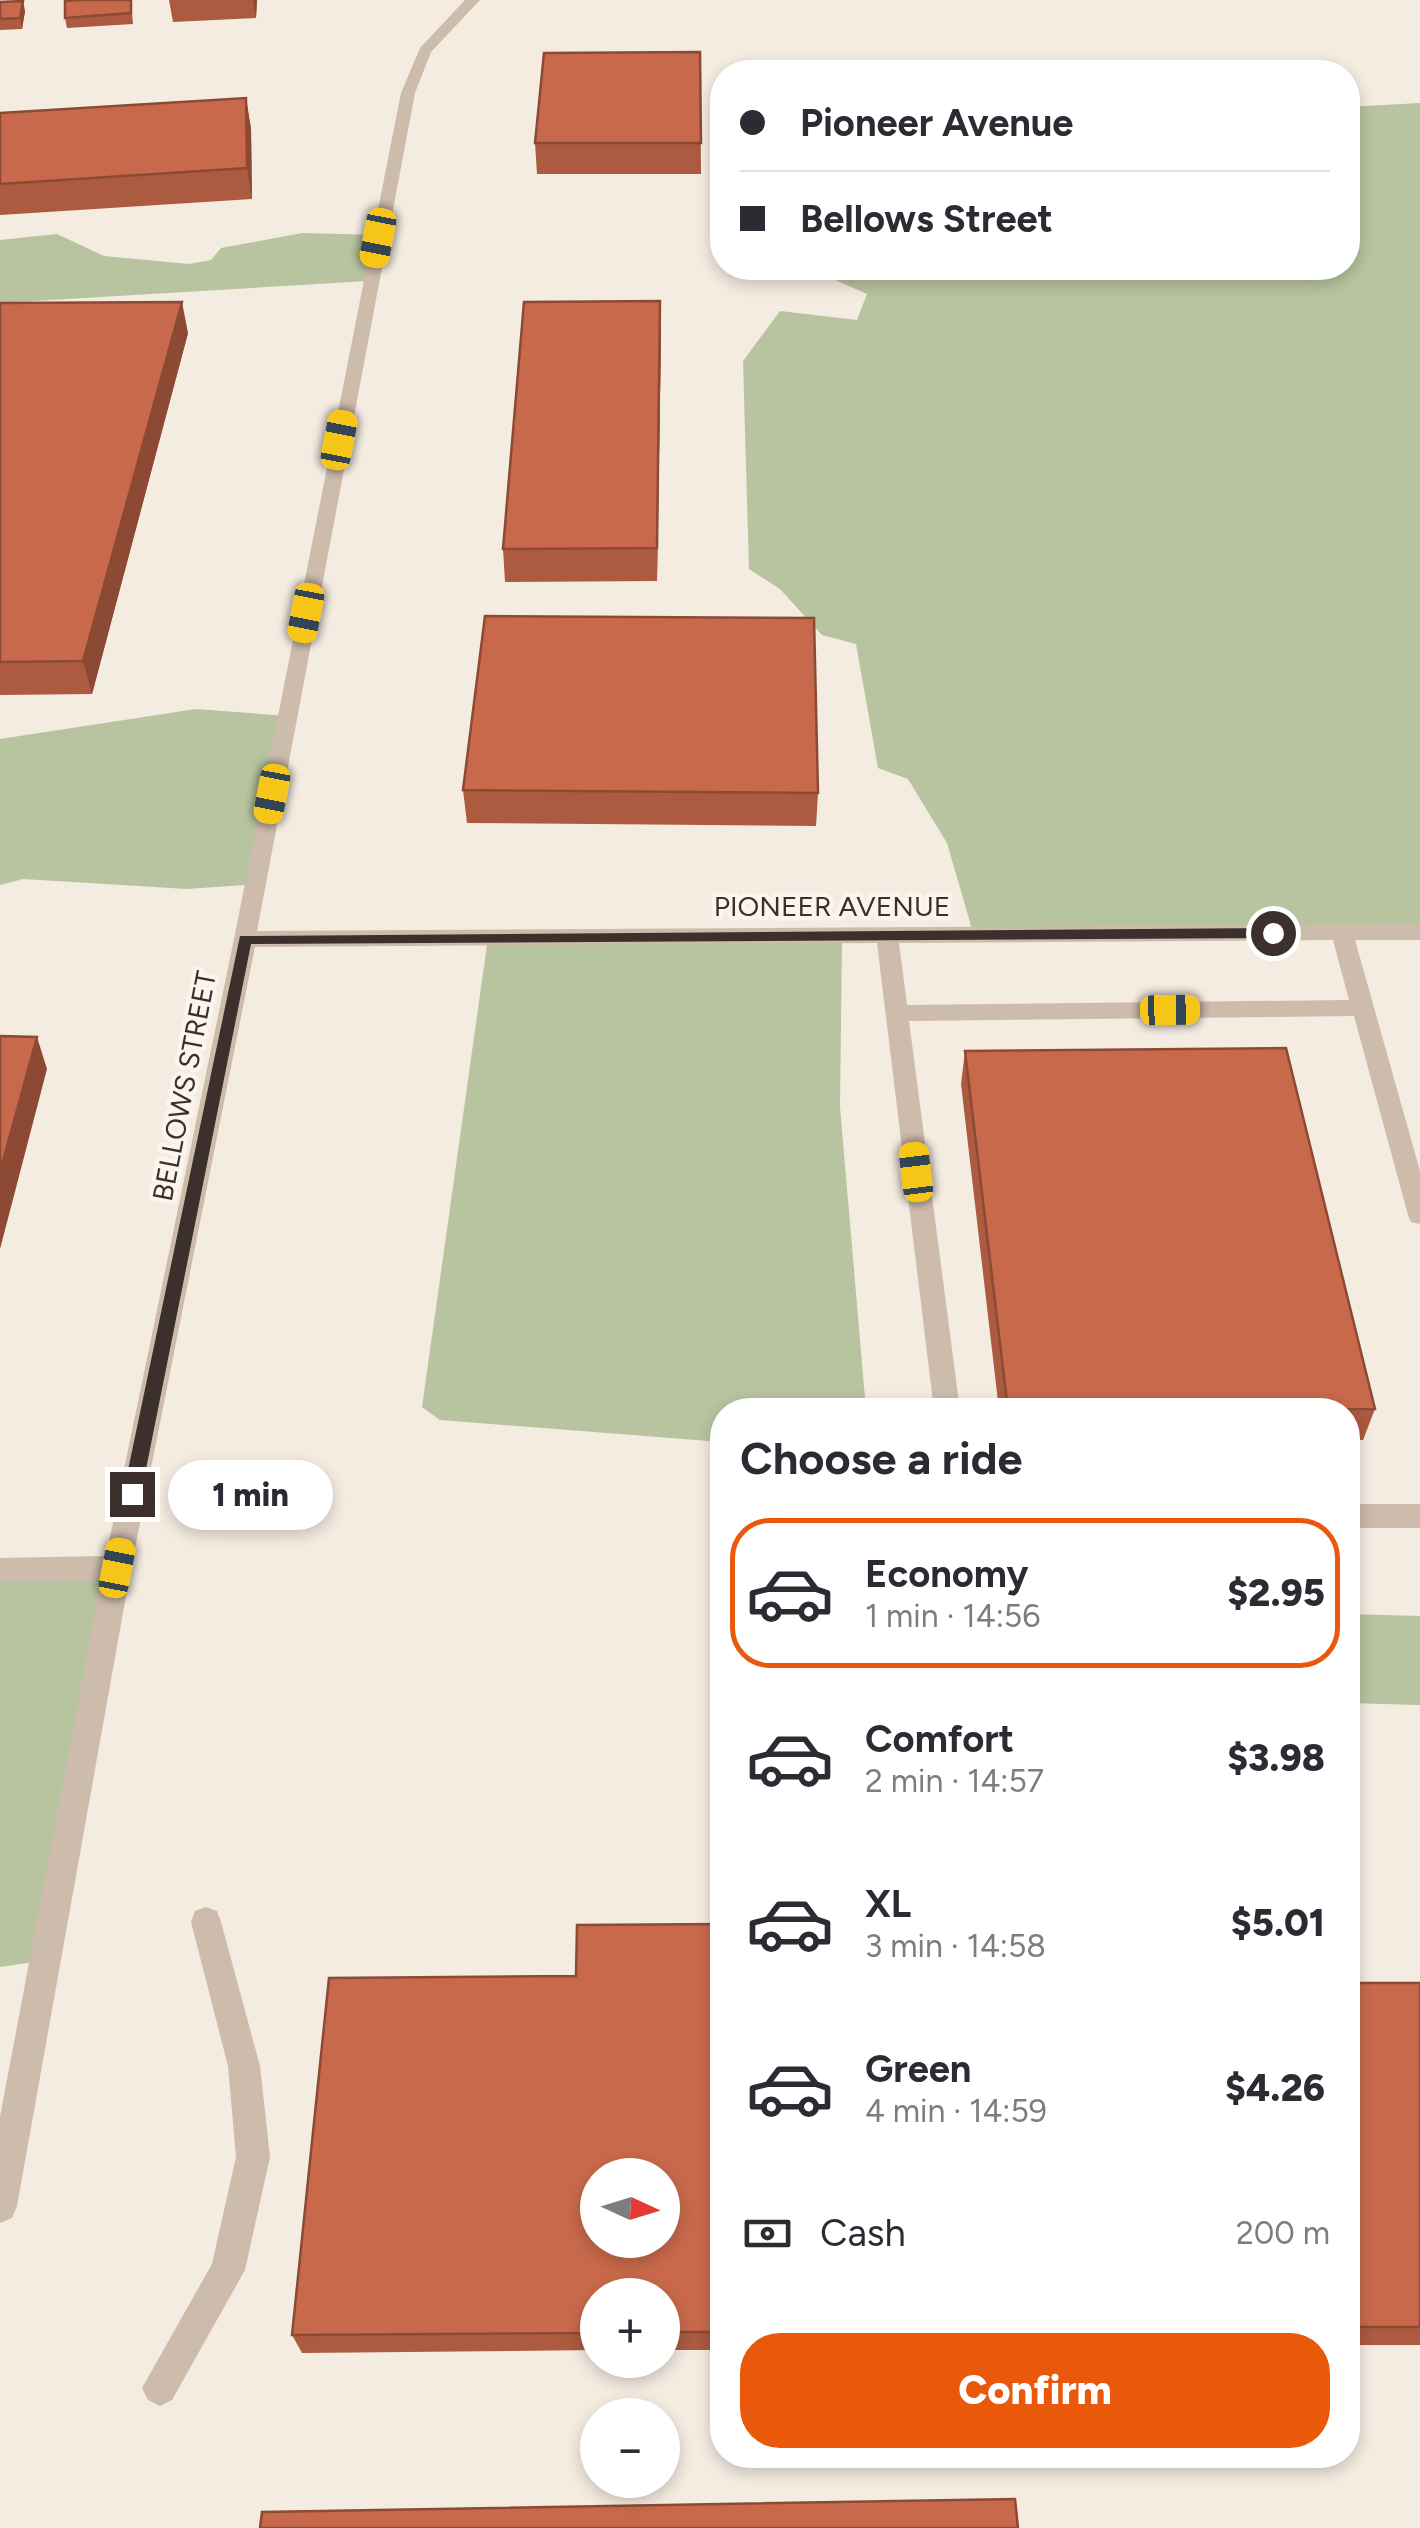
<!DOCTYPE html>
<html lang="en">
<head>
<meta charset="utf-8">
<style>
  body { margin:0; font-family:Figtree,sans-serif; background:#f2f2f3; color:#2b2b33; height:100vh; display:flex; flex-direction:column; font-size:38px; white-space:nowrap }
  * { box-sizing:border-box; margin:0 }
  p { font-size:32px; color:#7c7c81 }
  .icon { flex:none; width:55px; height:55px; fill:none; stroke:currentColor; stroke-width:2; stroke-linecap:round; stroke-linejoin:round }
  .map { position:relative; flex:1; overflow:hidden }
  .side { position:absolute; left:710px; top:1398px; width:650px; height:1070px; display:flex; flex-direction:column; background:#fff; border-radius:40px; box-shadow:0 5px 15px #0003 }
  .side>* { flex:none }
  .hud { position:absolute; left:710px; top:60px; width:650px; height:220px; border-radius:40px; box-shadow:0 5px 15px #0003; display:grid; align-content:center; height:220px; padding:0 30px; background:#fff }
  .needle { width:65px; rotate:94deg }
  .tools { position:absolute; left:580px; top:2158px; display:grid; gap:20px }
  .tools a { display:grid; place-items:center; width:100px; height:100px; border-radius:50%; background:#fff; box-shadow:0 5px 15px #0003; font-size:50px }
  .end { position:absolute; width:45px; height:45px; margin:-22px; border:12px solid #3b302b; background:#fff; box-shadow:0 0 0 5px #fff }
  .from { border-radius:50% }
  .bubble { position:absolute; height:70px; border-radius:35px; background:#fff; box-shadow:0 5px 15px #0003; font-size:32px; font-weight:800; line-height:70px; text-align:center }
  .car { position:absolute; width:30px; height:60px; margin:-30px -15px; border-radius:12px; box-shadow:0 0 8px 2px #0007; background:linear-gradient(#f5c518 24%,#345 0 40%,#f5c518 0 76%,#345 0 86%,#f5c518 0) }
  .hud b { display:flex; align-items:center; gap:35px; height:95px; font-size:38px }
  .hud b+b { border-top:2px solid #e1e1e2 }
  .hud i { width:25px; height:25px; background:#2b2b33 }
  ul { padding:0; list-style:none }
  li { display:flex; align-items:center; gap:30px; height:150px; margin:0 20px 15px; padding:0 10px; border:5px solid transparent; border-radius:40px }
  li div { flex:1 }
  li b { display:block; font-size:38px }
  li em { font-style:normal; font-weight:800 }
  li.on { border-color:#ea580c }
  li>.icon { width:90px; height:90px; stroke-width:1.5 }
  h2 { padding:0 30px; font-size:45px; line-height:120px }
  .pay { display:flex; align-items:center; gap:25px; height:110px; padding:0 30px; font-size:38px }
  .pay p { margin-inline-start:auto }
  .cta { display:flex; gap:20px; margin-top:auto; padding:20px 30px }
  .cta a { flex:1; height:115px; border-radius:40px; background:#ea580c; color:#fff; font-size:40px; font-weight:800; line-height:115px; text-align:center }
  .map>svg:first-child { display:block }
  .green { fill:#b8c4a0 }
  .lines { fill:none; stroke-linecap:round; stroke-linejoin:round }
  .minor { fill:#cdbbac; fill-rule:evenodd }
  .wall { fill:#ac5a40 }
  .shaded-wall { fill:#8c4a34 }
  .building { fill:#c8694b; stroke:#8c4a34; stroke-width:2.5; fill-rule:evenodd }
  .route { fill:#3b302b }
  .labels { text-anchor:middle; stroke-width:9; stroke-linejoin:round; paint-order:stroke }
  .street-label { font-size:28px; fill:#3b302b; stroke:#fbf5ee }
</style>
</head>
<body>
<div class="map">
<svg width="1420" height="2528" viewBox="0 0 1420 2528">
  <rect width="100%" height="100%" fill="#f4ebe1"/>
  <path class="green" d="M1420 103V936H974L947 843 908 779 878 768 856 644 822 635 780 589 749 569 743 361 780 311 857 320 867 294 808 268H1348V107Z
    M302 233 379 235 368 281 0 303V240L57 234 104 256 189 264 211 260 221 248Z
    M196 709 287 716 259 884 187 889 23 879 0 885V739Z
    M842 940 840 1107 866 1410H722V1453L709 1441 440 1420 422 1407 487 945Z
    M121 1571 47 1960 0 1967V1572Z
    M1348 1614 1420 1616V1705L1348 1703Z"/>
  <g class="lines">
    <path class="minor" d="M465 0H480L431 52 415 93 257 931 1420 924V940H1355L1420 1171V1224L1411 1222 1408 1215 1354 1016 909 1021 960 1410H934L877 943 255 947 131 1568 17 2206 12 2218 0 2223V2117L101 1580 0 1582V1558L106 1556 234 939 401 93 420 48ZM1333 940 1349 1000 907 1005 899 943Z
      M1348 1504H1420V1528H1348Z
      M206 1907 217 1911 221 1922 260 2066 270 2157 245 2270 172 2400 160 2406 148 2400 142 2388 212 2264 236 2157 228 2066 191 1922 195 1911Z"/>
  </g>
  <path class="wall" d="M131 0 133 24 67 28 65 18Z
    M169 0H257L256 18 173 22Z
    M0 2 25 11 22 29 0 30Z
    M700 52 701 174H537L535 143Z
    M246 98 251 129 252 199 0 215V113Z
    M0 303 188 333 92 694 0 695Z
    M661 333 657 581 505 582 503 549Z
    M463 790 818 793 816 826 467 823Z
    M965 1051 1375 1409 1363 1440H1348V1410H999L961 1084Z
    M722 1924V2350H662V2295H598V2350L302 2353 292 2335 576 1976Z
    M1348 1983H1420V2345H1348Z"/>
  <path class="shaded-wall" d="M253 0H257L256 18Z
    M23 1 25 11 22 29 20 18Z
    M246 98 251 129 252 199 247 168Z
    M660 301 661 333 657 581V548Z
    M182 302 188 333 92 694 83 661Z
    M37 1037 47 1069 0 1249V1172Z"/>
  <path class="building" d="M80 0H131V13L65 18V1Z
    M23 1 20 18 0 19V2Z
    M700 52 701 143H535L544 53Z
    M246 98 247 168 0 184V113Z
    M660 301 657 548 503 549 524 302Z
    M182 302 83 661 0 662V303Z
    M485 616 814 618 818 793 463 790Z
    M0 1036 37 1037 0 1172Z
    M1286 1048 1375 1409 1008 1410 965 1051Z
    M722 1924V2332H662V2295H598V2333L292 2335 329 1978 576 1976 577 1925ZM598 2175H662V2240H598Z
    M1348 1983H1420V2327H1348Z
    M1015 2499 1018 2528H260L262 2512Z"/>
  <path class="route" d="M1273 928 1280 933 1273 938 251 944 141 1494 132 1502 126 1499 123 1494 240 936Z"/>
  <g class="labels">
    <g class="street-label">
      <text x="832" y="916">PIONEER AVENUE</text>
      <text transform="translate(184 1086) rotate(-79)" y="10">BELLOWS STREET</text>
    </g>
  </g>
</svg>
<div class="tools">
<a><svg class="needle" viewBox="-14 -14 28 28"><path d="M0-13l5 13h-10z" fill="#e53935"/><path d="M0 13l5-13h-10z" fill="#7c7c81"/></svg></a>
<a>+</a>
<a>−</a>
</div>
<i class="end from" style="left:1273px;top:933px"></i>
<i class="end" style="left:132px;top:1494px"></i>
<div class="bubble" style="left:168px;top:1460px;width:165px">1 min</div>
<i class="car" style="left:378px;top:238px;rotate:191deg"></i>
<i class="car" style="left:339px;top:440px;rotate:11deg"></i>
<i class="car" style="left:306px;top:613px;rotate:191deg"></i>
<i class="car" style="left:272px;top:794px;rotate:191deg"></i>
<i class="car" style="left:1170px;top:1010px;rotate:89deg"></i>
<i class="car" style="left:916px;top:1172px;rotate:353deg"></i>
<i class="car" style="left:117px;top:1568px;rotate:11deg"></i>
<div class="hud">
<b><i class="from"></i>Pioneer Avenue</b>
<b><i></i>Bellows Street</b>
</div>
<section class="side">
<h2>Choose a ride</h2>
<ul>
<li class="on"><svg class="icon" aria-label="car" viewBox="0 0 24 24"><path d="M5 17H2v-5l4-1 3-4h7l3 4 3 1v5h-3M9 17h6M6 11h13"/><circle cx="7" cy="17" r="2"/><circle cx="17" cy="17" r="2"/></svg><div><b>Economy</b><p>1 min · 14:56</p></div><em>$2.95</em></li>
<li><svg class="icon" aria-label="car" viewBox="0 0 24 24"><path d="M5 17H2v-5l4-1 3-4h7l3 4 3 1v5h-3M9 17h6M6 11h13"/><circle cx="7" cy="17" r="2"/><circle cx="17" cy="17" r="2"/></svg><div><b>Comfort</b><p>2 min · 14:57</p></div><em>$3.98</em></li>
<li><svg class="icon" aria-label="car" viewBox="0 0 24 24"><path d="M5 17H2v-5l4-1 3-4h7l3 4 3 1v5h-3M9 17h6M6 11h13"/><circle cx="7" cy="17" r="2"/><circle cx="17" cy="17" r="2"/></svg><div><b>XL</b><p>3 min · 14:58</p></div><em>$5.01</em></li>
<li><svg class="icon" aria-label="car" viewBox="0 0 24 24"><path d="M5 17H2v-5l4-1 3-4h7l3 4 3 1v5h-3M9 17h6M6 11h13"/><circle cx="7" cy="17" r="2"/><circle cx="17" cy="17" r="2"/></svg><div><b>Green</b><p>4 min · 14:59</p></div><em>$4.26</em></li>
</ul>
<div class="pay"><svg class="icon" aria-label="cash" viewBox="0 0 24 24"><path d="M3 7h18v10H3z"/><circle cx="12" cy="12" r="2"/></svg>Cash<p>200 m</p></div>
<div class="cta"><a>Confirm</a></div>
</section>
</div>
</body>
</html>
